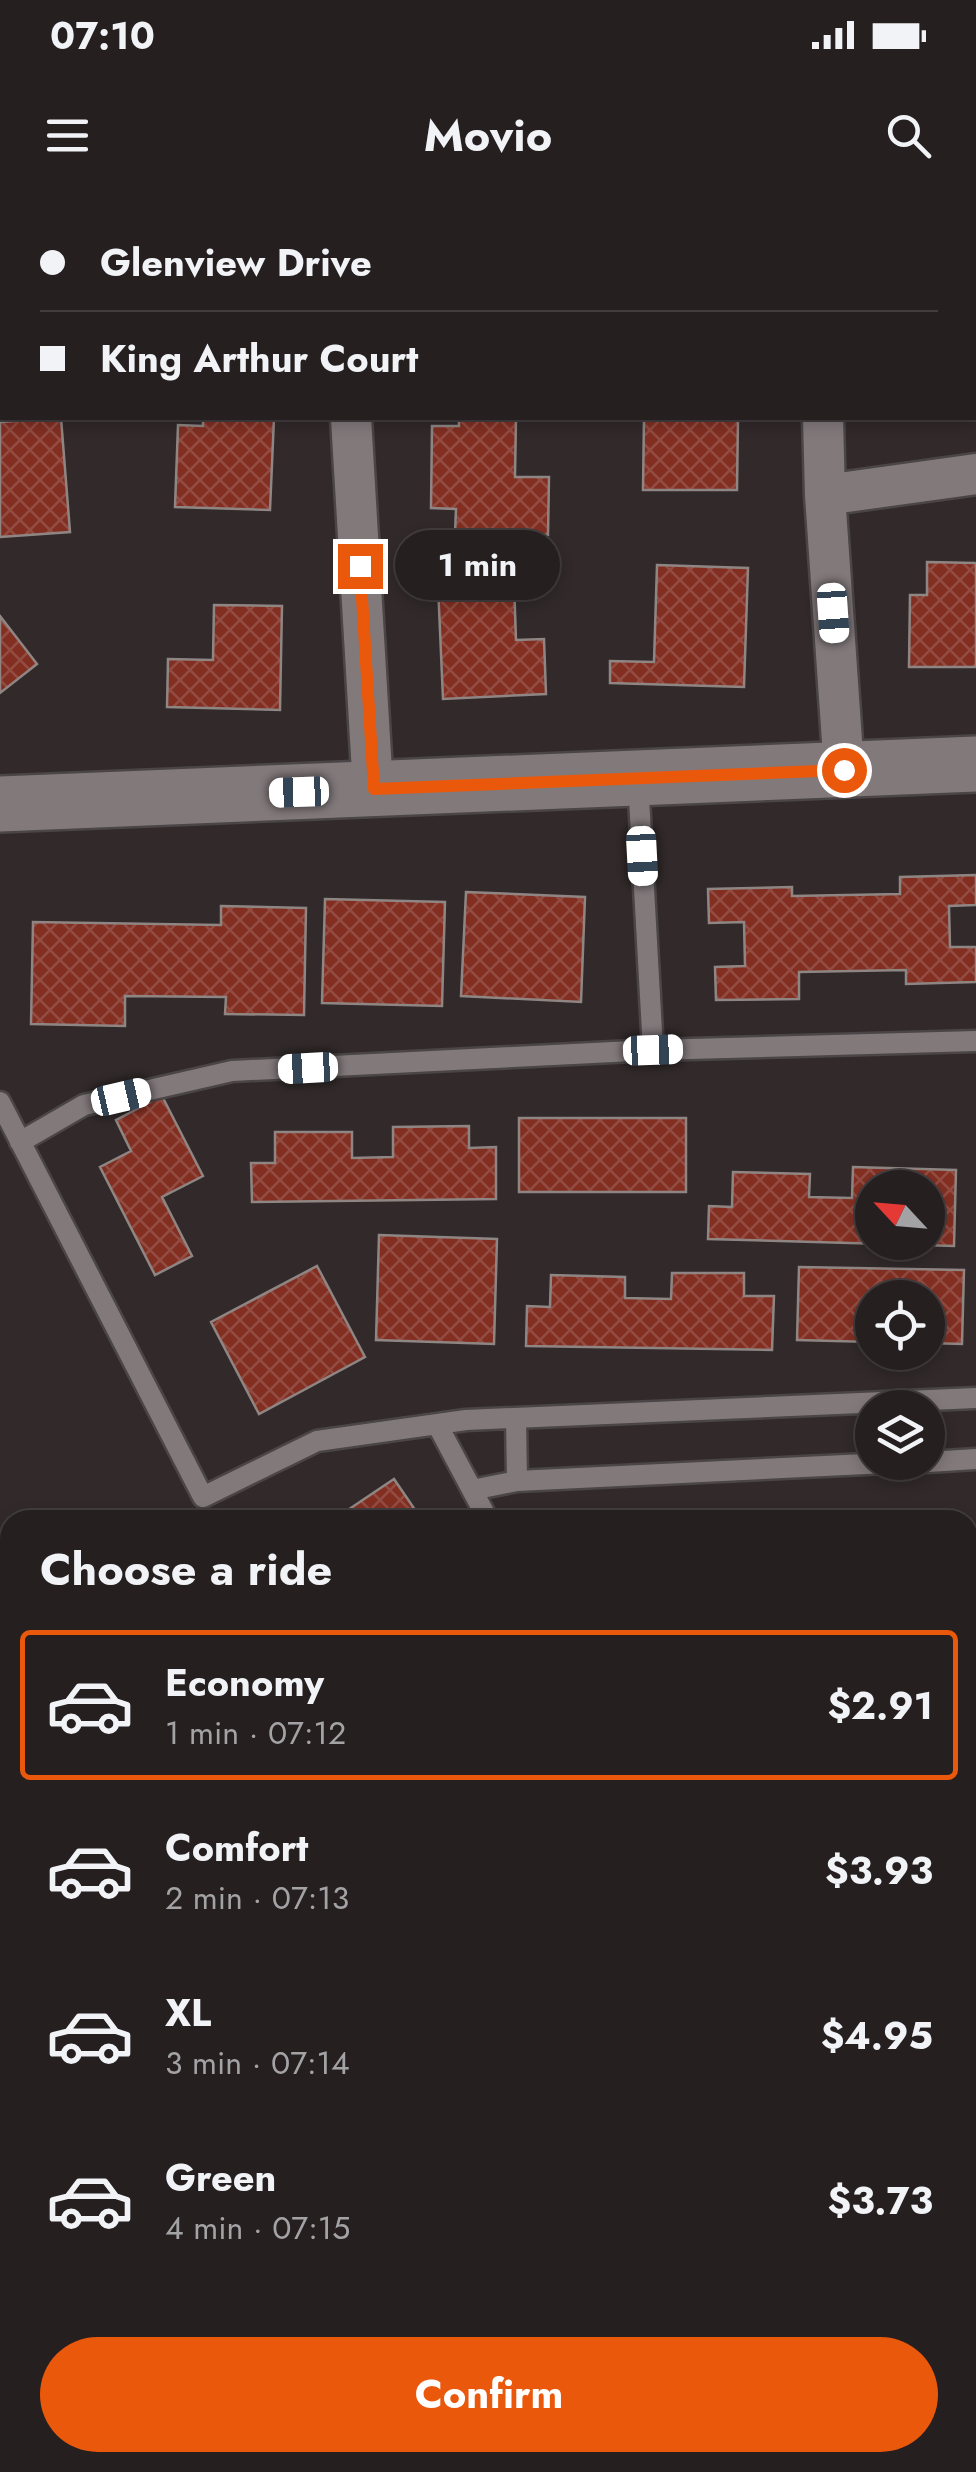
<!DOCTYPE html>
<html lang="en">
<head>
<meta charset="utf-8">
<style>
  body { margin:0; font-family:Jost,sans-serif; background:#312c2d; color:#f1f3f6; height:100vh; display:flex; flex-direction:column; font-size:38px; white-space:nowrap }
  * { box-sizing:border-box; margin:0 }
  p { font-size:32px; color:#a3a2a5 }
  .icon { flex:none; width:55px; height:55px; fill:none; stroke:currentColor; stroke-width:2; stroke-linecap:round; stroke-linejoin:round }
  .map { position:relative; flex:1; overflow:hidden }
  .drawer { position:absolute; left:0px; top:1310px; width:978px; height:962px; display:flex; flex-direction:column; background:#251f20; border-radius:30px 30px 0 0; box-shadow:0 5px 15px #0003,0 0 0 2px #423d3e }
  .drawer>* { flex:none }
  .hud { position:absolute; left:0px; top:0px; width:978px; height:220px; box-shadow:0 5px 15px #0003,0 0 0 2px #423d3e; display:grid; align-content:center; height:220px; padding:0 40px; background:#251f20 }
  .needle { width:65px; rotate:296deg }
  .buttons { position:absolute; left:855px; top:970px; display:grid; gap:20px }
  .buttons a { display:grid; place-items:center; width:90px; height:90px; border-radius:50%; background:#251f20; box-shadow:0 5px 15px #0003,0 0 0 2px #423d3e; font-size:50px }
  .end { position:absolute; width:45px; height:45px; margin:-22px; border:12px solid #ea580c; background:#fff; box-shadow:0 0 0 5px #fff }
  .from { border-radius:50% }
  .bubble { position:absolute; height:70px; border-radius:35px; background:#251f20; box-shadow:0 5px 15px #0003,0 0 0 2px #423d3e; font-size:32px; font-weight:700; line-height:70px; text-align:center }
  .car { position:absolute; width:30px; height:60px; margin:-30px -15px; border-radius:12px; box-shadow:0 0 8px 2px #0007; background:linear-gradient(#fff 24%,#345 0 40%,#fff 0 76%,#345 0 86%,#fff 0) }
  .hud b { display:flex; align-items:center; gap:35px; height:95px; font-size:38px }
  .hud b+b { border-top:2px solid #423d3e }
  .hud i { width:25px; height:25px; background:#f1f3f6 }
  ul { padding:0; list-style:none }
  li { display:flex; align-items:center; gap:30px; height:150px; margin:0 20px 15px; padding:0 20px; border:5px solid transparent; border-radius:10px }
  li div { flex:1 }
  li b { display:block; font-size:38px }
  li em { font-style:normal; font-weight:700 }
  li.active { border-color:#ea580c }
  li>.icon { width:90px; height:90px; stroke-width:1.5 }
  h2 { padding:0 40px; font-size:45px; line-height:120px }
  .cta { display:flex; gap:20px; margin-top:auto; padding:20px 40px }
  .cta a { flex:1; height:115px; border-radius:60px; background:#ea580c; color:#fff; font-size:40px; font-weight:700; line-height:115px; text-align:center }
  .status { display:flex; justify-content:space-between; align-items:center; height:70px; padding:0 50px; background:#251f20; direction:ltr }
  .status svg { height:28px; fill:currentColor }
  header { display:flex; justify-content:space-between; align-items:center; height:130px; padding:0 40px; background:#251f20; font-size:45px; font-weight:700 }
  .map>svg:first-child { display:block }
  .grass { fill:url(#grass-dots) }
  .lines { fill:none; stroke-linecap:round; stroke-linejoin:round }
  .river { stroke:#8c62ab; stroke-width:65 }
  .building { fill:url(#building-cross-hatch); stroke:#8f8684; stroke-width:2.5; fill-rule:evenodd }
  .lane-casing { stroke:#4a4546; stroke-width:25 }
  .street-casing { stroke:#4a4546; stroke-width:45 }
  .secondary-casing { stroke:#4a4546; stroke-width:60 }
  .path { stroke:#70696a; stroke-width:6; stroke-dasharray:5 8; stroke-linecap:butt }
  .lane { stroke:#82797b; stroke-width:20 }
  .street { stroke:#82797b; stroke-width:40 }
  .secondary { stroke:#82797b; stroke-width:55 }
  .route { stroke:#ea580c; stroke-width:12 }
</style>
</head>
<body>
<div class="status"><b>07:10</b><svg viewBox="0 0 49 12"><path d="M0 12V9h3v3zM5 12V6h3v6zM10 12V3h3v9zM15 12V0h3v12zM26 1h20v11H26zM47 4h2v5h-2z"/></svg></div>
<header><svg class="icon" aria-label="menu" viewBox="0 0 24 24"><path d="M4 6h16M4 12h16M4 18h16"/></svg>Movio<svg class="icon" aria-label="search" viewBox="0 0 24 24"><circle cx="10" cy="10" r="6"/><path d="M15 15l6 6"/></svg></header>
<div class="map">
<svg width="976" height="2272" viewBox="0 0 976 2272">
  <defs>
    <pattern id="grass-dots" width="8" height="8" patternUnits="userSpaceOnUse" patternTransform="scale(2.5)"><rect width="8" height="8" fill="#5a320d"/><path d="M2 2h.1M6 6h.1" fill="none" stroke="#714f30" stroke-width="1.8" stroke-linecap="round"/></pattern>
    <pattern id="building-cross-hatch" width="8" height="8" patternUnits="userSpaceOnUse" patternTransform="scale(2.5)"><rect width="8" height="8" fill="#822f22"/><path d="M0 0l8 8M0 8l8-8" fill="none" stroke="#934c41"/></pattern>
  </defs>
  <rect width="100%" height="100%" fill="#31292a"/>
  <path class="grass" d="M0 1904 10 1907V2262H968V2005L976 2003V2272H0Z"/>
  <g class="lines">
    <path class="river" d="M0 2083 10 2093
      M190 2262 200 2272"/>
  </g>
  <path class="building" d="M0 54H2L0 179Z
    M61 218 70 332 0 337V222Z
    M203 218H274L270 310 175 307 178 225 203 226Z
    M459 218H516L515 277H549L548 335 455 334 456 309 431 308 432 226H459Z
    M644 218H738L737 290H643Z
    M927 362 976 363V467H909L910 395H927Z
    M657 365 748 368 744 487 610 483V461L654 462Z
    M514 382 516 440 544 439 546 494 443 499 438 385Z
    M214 405 282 406 280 510 167 507 168 459 213 460Z
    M0 416 37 464 0 493Z
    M976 675V705L949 706 950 747H976V782L906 784V770L799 772V799L716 800 715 767 745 766 744 722 709 723 708 689 792 687V696L900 694V677Z
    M466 692 585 697 581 802 461 796Z
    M325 699 445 702 442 806 322 803Z
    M221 706 306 708 304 815 225 814 226 797 125 796V826L31 824 33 722 221 725Z
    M162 896 203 976 162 997 192 1056 155 1075 100 967 131 951 116 920Z
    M519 918H686V992H519Z
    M469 926V948L496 947V999L252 1002 251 963H275V932H352V958L393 957V927Z
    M853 967 956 970 954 1046 708 1039 709 1006 732 1007 733 972 810 974 809 997 852 998ZM872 988H928V1042H872Z
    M379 1035 497 1039 494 1144 376 1140Z
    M317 1066 365 1157 259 1214 211 1122Z
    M799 1067 964 1070 962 1144 928 1143V1098H872V1142L797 1140Z
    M672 1073H744V1096H774L772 1150 526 1146 527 1106 550 1107 551 1075 625 1077V1098L671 1099Z
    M394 1279 422 1320H333Z
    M968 1354 976 1355V1460H968Z
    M968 1493H976V1565H968Z
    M968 1596 976 1611V1722L968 1727Z
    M976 1776V1901L968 1906V1781Z"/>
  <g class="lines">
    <defs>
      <path id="lane" d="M638 580 653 850 976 841
        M0 902 203 1297 317 1241 466 1220 976 1198
        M20 942 84 905 232 871 653 850
        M516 1218 517 1281
        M437 1224 488 1320
        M928 1262 976 1259
        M472 1290 517 1281 907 1262"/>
      <path id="street" d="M331 0V2
        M818 2 819 0
        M351 218 373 589
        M823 218 825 295 844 570
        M825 295 976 274"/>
      <path id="secondary" d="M0 604 976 564"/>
    </defs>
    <use href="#lane" class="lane-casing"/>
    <use href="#street" class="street-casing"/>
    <use href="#secondary" class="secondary-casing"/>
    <path class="path" d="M437 2262 450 2272
      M369 2272 383 2262
      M917 2272 930 2267 963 2272"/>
    <use href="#lane" class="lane"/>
    <use href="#street" class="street"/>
    <use href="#secondary" class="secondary"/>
  </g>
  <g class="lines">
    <path class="route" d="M360 366 374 589 844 570"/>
  </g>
</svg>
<div class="buttons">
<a><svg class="needle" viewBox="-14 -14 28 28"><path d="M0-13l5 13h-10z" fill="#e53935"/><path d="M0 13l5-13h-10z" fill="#a3a2a5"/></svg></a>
<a><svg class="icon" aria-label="locate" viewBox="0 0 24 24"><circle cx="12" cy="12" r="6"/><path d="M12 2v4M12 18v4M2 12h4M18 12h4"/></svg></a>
<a><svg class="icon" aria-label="layers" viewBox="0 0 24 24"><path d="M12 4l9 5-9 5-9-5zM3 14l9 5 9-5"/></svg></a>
</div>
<i class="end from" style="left:844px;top:570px"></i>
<i class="end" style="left:360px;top:366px"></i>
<div class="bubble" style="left:395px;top:330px;width:165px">1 min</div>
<i class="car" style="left:833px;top:413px;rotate:176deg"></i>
<i class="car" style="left:299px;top:592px;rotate:268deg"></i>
<i class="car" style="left:642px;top:656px;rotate:177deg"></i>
<i class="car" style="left:653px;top:850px;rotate:88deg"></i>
<i class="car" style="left:308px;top:868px;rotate:267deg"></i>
<i class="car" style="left:121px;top:897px;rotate:77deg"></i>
<div class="hud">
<b><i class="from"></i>Glenview Drive</b>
<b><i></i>King Arthur Court</b>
</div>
<section class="drawer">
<h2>Choose a ride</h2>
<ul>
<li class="active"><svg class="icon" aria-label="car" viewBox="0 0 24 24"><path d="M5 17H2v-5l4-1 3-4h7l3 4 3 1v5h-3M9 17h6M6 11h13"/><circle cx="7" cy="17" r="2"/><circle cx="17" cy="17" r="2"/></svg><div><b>Economy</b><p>1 min · 07:12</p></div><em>$2.91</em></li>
<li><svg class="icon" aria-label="car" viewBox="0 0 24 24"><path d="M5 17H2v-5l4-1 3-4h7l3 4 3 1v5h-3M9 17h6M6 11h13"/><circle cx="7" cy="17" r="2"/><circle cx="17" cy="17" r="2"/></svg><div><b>Comfort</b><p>2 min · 07:13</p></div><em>$3.93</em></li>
<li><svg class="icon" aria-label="car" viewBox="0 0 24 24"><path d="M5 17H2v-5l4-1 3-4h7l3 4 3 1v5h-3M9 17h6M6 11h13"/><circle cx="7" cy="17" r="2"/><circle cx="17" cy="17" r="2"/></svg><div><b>XL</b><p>3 min · 07:14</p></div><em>$4.95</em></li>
<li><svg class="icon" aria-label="car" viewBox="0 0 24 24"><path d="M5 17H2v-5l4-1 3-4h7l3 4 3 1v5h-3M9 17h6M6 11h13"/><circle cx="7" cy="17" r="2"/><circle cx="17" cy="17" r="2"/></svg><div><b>Green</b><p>4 min · 07:15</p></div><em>$3.73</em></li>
</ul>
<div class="cta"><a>Confirm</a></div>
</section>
</div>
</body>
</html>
